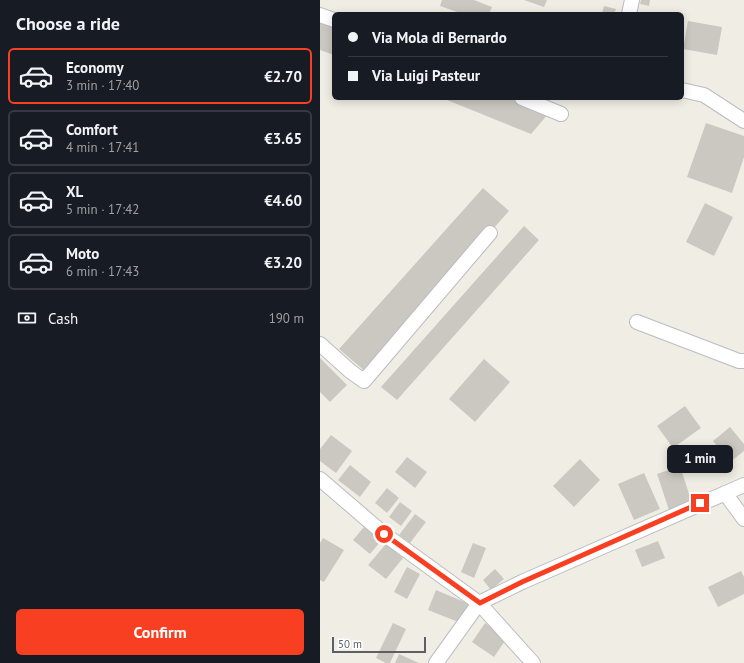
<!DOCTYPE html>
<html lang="en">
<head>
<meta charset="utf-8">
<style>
  body { margin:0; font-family:"PT Sans",sans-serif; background:#242831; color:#f1f3f6; height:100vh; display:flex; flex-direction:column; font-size:15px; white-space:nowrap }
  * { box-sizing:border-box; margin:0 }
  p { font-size:13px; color:#9ea1a6 }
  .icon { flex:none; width:22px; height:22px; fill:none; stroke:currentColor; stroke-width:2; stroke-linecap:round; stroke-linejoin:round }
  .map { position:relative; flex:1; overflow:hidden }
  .details { display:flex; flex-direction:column; background:#171b24; width:320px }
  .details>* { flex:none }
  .hud { position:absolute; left:12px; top:12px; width:352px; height:88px; border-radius:6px; box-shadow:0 2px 10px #0003; display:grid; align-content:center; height:88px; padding:0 16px; background:#171b24 }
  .scale { position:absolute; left:12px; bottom:10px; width:94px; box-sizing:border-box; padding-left:4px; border:2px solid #5c6066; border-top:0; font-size:11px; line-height:14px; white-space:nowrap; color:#5c6066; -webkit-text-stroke:3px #fff; paint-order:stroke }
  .end { position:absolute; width:18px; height:18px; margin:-9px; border:5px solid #f93f22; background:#fff; box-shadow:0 0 0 2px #fff }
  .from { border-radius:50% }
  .bubble { position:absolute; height:28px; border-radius:6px; background:#171b24; box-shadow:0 2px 10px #0003; font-size:13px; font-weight:800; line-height:28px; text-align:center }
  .hud b { display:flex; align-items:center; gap:14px; height:38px; font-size:15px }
  .hud b+b { border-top:1px solid #363941 }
  .hud i { width:10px; height:10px; background:#f1f3f6 }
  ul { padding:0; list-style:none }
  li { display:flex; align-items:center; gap:12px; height:56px; margin:0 8px 6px; padding:0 8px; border:2px solid #363941; border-radius:6px }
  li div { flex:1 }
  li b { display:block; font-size:15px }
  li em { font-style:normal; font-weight:800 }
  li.on { border-color:#f93f22 }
  li>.icon { width:36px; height:36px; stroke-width:1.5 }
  h2 { padding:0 16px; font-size:18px; line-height:48px }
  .pay { display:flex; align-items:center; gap:10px; height:44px; padding:0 16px; font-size:15px }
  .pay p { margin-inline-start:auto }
  .action { display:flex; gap:8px; margin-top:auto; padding:8px 16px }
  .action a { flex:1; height:46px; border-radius:6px; background:#f93f22; color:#fff; font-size:16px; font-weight:800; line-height:46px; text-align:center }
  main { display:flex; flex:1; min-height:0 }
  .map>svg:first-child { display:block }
  .building { fill:#cbc8c1 }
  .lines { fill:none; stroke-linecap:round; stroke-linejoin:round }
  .street-casing { stroke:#b9bcc1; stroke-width:16 }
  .street { stroke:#fff; stroke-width:14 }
  .route { stroke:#f93f22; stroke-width:5 }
</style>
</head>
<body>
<main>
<section class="details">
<h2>Choose a ride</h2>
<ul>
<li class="on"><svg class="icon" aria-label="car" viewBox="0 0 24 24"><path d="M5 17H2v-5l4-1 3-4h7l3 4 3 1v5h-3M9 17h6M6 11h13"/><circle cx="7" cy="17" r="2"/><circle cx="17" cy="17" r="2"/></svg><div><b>Economy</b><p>3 min · 17:40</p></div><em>€2.70</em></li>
<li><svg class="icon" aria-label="car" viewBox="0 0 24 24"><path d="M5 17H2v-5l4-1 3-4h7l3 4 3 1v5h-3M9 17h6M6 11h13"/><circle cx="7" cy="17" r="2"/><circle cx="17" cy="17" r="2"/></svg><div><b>Comfort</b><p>4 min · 17:41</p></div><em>€3.65</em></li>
<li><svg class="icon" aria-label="car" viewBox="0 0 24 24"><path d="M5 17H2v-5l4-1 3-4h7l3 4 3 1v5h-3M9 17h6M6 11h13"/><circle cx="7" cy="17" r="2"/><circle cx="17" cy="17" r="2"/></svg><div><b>XL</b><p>5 min · 17:42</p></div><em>€4.60</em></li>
<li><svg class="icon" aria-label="car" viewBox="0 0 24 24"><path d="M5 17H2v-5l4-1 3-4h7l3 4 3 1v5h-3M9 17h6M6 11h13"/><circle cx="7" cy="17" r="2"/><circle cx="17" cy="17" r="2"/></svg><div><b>Moto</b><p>6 min · 17:43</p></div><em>€3.20</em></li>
</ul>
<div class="pay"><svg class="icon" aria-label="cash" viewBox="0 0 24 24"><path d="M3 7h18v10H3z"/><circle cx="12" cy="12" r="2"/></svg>Cash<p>190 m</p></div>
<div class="action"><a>Confirm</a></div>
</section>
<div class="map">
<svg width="424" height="663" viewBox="0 0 424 663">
  <rect width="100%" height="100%" fill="#f0eee4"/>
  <path class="building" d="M122 0H154L172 7 169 14H143L120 6Z
    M204 0H227L224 7Z
    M321 0H330L329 6 320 4Z
    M284 6 296 9 294 14H282Z
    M368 21 402 27 397 55 363 49Z
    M0 22 14 27V55L0 50Z
    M122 98H191L229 113 211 134Z
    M386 123 424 136V157L412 193 367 177Z
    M163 188 189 211 46 372 19 349Z
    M385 203 413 217 394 256 366 242Z
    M204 226 219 240 77 400 61 387Z
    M0 358 27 385 10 402 0 392Z
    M164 359 190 382 155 422 129 399Z
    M365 406 381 428 353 448 337 426Z
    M410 427 424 444V451L410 462 393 441Z
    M11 435 32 451 16 473 0 461V449Z
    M87 457 107 472 95 488 75 472Z
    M260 459 280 480 254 507 233 486Z
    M30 465 51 482 40 497 18 480Z
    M360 466 372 503 349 510 337 474Z
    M324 473 340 509 314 520 298 484Z
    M67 488 79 498 67 513 55 503Z
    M80 502 92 511 81 526 69 517Z
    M95 514 106 522 90 543 79 535Z
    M44 527 61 541 50 554 33 540Z
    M3 538 24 550 4 582 0 580V543Z
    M338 541 345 558 322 567 315 550Z
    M153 543 166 548 154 578 141 572Z
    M66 544 83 558 66 579 48 565Z
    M87 567 100 574 87 599 74 592Z
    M175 569 184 579 171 590 163 580Z
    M421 571 424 577V594L398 607 388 587Z
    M116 590 149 604 141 623 108 610Z
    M73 623 86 629 70 663H66L56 658Z
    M165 623 187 638 174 657 152 642Z
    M79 654 99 663H75Z"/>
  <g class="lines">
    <defs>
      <path id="street" d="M309 14 312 0
        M0 15 14 20
        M362 90 384 95 424 121
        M202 98 241 114
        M317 322 419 361H424
        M0 344 30 371 44 381 170 233
        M0 479 64 534 159 603 213 663
        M405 493 424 519
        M116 663 159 603 202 582 424 485"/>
    </defs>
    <use href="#street" class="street-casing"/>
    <use href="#street" class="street"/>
  </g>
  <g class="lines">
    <path class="route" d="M64 534 160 603 202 582 380 503"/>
  </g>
</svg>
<div class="scale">50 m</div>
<i class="end from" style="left:64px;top:534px"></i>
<i class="end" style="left:380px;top:503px"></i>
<div class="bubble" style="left:347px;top:445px;width:66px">1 min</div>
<div class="hud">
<b><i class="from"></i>Via Mola di Bernardo</b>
<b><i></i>Via Luigi Pasteur</b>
</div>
</div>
</main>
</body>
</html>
